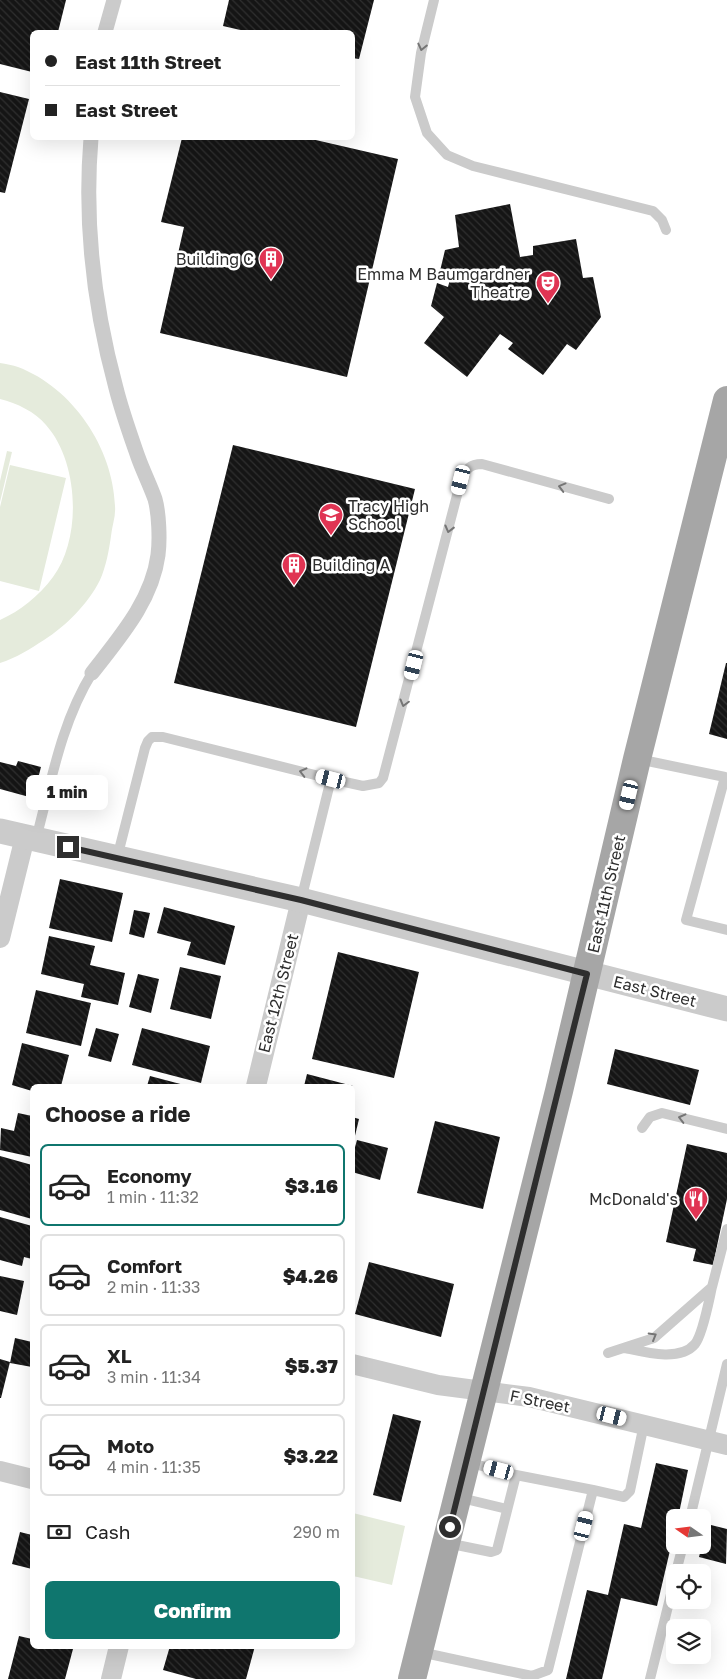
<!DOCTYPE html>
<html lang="en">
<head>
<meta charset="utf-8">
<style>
  body { margin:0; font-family:"Golos Text",sans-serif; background:#f2f2f2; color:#222; height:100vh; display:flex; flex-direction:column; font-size:19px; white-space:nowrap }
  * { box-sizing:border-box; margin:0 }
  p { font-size:16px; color:#767676 }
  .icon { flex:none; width:28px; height:28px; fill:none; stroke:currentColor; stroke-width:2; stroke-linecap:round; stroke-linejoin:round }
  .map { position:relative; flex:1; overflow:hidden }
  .details { position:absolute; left:30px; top:1084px; width:325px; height:565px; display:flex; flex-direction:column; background:#fff; border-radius:8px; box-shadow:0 5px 20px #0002 }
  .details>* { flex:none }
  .hud { position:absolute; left:30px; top:30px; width:325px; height:110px; border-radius:8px; box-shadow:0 5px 20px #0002; display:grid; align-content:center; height:110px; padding:0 15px; background:#fff }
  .needle { width:32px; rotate:284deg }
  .controls { position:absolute; left:666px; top:1509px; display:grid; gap:10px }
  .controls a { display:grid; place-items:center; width:45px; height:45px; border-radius:8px; background:#fff; box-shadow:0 5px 20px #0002; font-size:25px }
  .end { position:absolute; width:22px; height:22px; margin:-11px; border:6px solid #2e2e2e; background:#fff; box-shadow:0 0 0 2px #fff }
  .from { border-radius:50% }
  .bubble { position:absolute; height:35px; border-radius:8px; background:#fff; box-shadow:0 5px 20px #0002; font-size:16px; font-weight:800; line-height:35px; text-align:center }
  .car { position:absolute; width:15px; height:30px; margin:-15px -8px; border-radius:6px; box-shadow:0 0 4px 1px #0007; background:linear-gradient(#fff 24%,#345 0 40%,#fff 0 76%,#345 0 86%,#fff 0) }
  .hud b { display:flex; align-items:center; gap:18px; height:48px; font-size:19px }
  .hud b+b { border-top:1px solid #e0e0e0 }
  .hud i { width:12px; height:12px; background:#222 }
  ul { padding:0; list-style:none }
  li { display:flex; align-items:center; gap:15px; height:82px; margin:0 10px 8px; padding:0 5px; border:2px solid #e0e0e0; border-radius:8px }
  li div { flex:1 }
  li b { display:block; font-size:19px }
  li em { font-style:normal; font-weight:800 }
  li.selected { border-color:#0f766e }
  li>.icon { width:45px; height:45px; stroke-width:1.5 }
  h2 { padding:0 15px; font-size:22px; line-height:60px }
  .pay { display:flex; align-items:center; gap:12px; height:55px; padding:0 15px; font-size:19px }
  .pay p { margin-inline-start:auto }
  .primary-button { display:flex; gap:10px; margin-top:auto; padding:10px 15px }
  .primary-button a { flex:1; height:58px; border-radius:8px; background:#0f766e; color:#fff; font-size:20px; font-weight:800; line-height:58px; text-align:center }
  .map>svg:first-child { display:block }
  .grass { fill:#e5ebdc }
  .building { fill:url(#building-back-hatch) }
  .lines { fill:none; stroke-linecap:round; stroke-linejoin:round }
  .service { stroke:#cbcbcb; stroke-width:10 }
  .pedestrian { stroke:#cbcbcb; stroke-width:15 }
  .minor { stroke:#cbcbcb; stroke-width:20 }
  .tertiary { stroke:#cbcbcb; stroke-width:25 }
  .primary { stroke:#a6a6a6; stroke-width:28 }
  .oneway { stroke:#757575 }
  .route { stroke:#2e2e2e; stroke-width:6 }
  .labels { text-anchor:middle; stroke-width:5; stroke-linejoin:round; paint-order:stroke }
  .poi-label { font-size:16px; fill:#2e2e2e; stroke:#fff; text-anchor:end }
  .street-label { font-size:16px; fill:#2e2e2e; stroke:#fff }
</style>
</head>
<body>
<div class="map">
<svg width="727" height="1679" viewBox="0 0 727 1679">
  <defs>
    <pattern id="building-back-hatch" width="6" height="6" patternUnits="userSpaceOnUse" patternTransform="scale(1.25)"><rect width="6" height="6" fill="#151515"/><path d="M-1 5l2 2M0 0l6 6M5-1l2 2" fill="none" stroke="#2f2f2f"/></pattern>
  </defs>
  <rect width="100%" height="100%" fill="#fff"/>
  <path class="grass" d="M0 363C6 364 13 365 18 367 73 388 113 448 115 506 116 516 112 526 111 536 109 550 106 567 100 580 88 604 66 626 44 640 30 649 16 658 0 663V620C20 611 39 596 53 577 82 538 79 462 46 425 35 412 17 403 0 399Z
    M7 451 12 452 0 502V481Z
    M10 465 66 478 39 591 0 581V507Z
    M353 1513 405 1526 392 1585 353 1576Z"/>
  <path class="building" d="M0 0H66L58 32H32V72L0 64Z
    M229 0H374L359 59 352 58V32H249L223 26Z
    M0 92 29 99 5 193 0 192Z
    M182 138H307L398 159 347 377 160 333 184 227 161 222Z
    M510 204 520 257 533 255V246L576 239 583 278 593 277 601 317 576 350 567 344 543 375 508 349 513 343 500 334 467 377 424 343 444 317 431 306 437 283 448 287 451 275 440 271 445 250 459 247 455 215Z
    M233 445 415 489 356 727 174 683Z
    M726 663H727V739L709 734Z
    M18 761 41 767 33 798 0 789V762L16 766Z
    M60 879 123 893 112 942 49 928Z
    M164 907 235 926 225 965 187 955 191 942 157 933Z
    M134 910 150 913 144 938 129 934Z
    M49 936 95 946 90 965 125 973 118 1005 81 997 84 984 41 974Z
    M338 952 419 972 394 1078 312 1059Z
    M180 967 221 976 211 1019 170 1009Z
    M138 974 159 979 151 1013 129 1007Z
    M36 990 91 1003 81 1046 26 1033Z
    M96 1028 119 1034 111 1062 88 1056Z
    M142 1028 210 1046 201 1083 132 1065Z
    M22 1043 69 1055 61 1086H32V1091L12 1085Z
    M615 1049 699 1070 690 1105 607 1084Z
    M307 1074 353 1086H304Z
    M150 1076 188 1086H147Z
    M18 1113 32 1116V1157L0 1150 1 1128 14 1131Z
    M352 1117 359 1119 354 1140 352 1139Z
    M435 1121 500 1137 483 1209 417 1193Z
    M357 1140 388 1148 380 1180 352 1172V1158Z
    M687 1144 727 1153V1199L713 1265 693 1261 696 1249 666 1242Z
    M0 1156 32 1165V1219L0 1210Z
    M0 1217 32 1226V1259L24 1257 22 1266 0 1260Z
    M369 1262 454 1284 441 1337 355 1314Z
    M0 1276 24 1281 17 1315 0 1311Z
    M15 1338 32 1342V1367L10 1363Z
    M0 1359 10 1362 1 1398H0Z
    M393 1414 421 1421 401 1502 373 1495Z
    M656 1463 688 1470 678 1518H675V1529L657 1606 621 1598 602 1679H566L587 1590 608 1595 624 1524 641 1528Z
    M707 1524 727 1529 726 1564 699 1557Z
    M20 1532 32 1535V1569L12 1564Z
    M19 1636 32 1639V1646H62L73 1649 65 1679H8Z
    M170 1646H255L246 1679H196L163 1670Z"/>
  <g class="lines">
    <path class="service" d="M434 0 421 53 415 97 427 133 447 155 473 166 653 211 662 220 666 230
      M638 759 725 777 686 920 727 930
      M36 839C51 783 61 723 92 673
      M117 858 145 748 148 741 152 737H163L331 779 363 786 379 783 383 778 461 480C466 469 470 464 482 464L609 499
      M301 900 331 779
      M642 1128 650 1117 662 1113 727 1129
      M625 1348C644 1352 680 1362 695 1344 703 1334 709 1300 712 1287
      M608 1353 654 1338 712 1287 727 1229
      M593 1490 624 1497 630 1491 644 1424
      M457 1497 507 1509
      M690 1518 727 1364
      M447 1543 491 1552 497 1550 516 1475
      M676 1572 683 1545
      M420 1652 532 1676 548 1670 593 1490 516 1475 467 1462
      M650 1679 675 1578"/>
    <path class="pedestrian" d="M105 32 114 0
      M91 138C84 222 94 307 116 388 122 412 130 434 138 457 143 471 150 485 155 499 159 513 160 540 158 555 152 601 119 638 92 673"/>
    <path class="minor" d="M0 938 25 837
      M256 1086 301 900
      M352 1364 438 1385 529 1397 727 1445
      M0 1471 32 1479
      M111 1679 119 1646"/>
    <path class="tertiary" d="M0 831 301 900 727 1009"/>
    <path class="primary" d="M412 1679 559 1091 637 759 727 400"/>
  </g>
  <defs><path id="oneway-chevron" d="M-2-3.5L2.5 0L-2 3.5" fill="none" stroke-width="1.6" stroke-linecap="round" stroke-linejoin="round" transform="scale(1.25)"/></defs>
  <g class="oneway">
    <use href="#oneway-chevron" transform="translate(422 47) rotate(103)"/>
    <use href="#oneway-chevron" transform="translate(562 487) rotate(-165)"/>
    <use href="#oneway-chevron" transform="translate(449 529) rotate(104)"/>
    <use href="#oneway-chevron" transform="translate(404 703) rotate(105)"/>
    <use href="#oneway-chevron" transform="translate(303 772) rotate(-166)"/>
    <use href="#oneway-chevron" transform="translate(682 1118) rotate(-166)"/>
    <use href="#oneway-chevron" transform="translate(653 1336) rotate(-30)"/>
  </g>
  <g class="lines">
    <path class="route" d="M68 847 301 900 587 974 450 1527"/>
  </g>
  <defs>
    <symbol id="building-pin" viewBox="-11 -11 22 30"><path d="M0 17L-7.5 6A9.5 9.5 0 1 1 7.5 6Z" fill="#e03453" stroke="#fff"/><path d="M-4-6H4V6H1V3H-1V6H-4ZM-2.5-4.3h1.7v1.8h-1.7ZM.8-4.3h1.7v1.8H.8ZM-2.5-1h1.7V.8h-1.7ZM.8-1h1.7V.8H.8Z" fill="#fff"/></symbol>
    <symbol id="theatre-pin" viewBox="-11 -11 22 30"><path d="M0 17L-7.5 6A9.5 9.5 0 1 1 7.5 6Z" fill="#e03453" stroke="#fff"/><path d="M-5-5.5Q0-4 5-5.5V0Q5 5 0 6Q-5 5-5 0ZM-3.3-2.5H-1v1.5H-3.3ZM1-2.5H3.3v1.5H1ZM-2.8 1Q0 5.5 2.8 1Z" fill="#fff"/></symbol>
    <symbol id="school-pin" viewBox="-11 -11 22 30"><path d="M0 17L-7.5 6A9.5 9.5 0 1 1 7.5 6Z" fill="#e03453" stroke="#fff"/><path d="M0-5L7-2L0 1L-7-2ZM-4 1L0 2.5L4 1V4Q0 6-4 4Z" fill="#fff"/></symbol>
    <symbol id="restaurant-pin" viewBox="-11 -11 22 30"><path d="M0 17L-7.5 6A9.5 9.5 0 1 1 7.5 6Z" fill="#e03453" stroke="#fff"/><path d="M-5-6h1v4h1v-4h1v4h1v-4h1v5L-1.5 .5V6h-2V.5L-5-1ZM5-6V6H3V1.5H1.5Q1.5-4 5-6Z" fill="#fff"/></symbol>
  </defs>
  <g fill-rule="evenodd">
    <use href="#building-pin" x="257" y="245" width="28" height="38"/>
    <use href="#theatre-pin" x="534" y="269" width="28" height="38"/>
    <use href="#school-pin" x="317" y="501" width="28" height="38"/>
    <use href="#building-pin" x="280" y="551" width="28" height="38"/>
    <use href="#restaurant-pin" x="682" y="1185" width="28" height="38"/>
  </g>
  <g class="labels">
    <g class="poi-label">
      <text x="254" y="265">Building C</text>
      <text x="530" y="280">Emma M Baumgardner<tspan x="530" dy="18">Theatre</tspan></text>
      <text x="348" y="512" text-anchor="start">Tracy High<tspan x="348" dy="18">School</tspan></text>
      <text x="312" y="571" text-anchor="start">Building A</text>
      <text x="678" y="1205">McDonald's</text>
    </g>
    <g class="street-label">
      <text transform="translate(606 894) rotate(-77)" y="6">East 11th Street</text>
      <text transform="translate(655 991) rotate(14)" y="6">East Street</text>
      <text transform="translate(278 993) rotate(-76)" y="6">East 12th Street</text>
      <text transform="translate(540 1401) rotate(11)" y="6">F Street</text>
    </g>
  </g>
</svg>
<div class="controls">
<a><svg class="needle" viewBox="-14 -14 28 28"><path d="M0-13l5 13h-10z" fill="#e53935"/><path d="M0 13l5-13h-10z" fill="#767676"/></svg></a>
<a><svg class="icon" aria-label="locate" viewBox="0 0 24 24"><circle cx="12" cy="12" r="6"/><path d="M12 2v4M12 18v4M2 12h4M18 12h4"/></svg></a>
<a><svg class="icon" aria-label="layers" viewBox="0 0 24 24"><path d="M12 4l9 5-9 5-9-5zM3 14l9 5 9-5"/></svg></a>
</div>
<i class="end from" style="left:450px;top:1527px"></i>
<i class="end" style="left:68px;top:847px"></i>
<div class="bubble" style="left:26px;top:775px;width:82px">1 min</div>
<i class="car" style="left:461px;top:480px;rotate:194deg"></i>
<i class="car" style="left:414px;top:665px;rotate:194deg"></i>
<i class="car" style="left:331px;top:779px;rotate:284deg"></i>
<i class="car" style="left:629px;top:795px;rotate:193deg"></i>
<i class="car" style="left:612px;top:1416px;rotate:104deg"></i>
<i class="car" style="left:499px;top:1470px;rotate:285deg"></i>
<i class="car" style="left:584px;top:1526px;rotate:14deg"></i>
<div class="hud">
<b><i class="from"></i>East 11th Street</b>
<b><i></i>East Street</b>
</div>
<section class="details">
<h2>Choose a ride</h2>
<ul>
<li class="selected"><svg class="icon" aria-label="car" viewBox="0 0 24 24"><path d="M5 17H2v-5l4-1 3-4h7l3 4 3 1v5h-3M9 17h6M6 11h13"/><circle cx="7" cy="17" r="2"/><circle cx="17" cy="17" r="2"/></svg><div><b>Economy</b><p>1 min · 11:32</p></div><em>$3.16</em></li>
<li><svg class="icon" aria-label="car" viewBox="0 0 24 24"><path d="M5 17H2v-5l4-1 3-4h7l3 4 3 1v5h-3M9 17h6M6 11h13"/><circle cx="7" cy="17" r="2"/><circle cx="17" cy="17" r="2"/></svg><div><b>Comfort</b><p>2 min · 11:33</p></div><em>$4.26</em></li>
<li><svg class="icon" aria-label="car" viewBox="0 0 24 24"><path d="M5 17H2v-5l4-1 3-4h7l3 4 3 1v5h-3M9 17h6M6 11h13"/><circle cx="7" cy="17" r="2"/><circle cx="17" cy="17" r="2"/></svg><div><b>XL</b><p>3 min · 11:34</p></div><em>$5.37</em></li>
<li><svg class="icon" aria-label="car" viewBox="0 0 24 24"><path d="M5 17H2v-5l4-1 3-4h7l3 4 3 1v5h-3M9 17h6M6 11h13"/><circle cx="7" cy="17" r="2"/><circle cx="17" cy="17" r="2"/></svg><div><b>Moto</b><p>4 min · 11:35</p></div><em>$3.22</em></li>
</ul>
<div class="pay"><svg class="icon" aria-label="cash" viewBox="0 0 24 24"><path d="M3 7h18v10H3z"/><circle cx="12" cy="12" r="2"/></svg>Cash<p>290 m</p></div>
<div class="primary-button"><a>Confirm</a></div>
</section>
</div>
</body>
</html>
